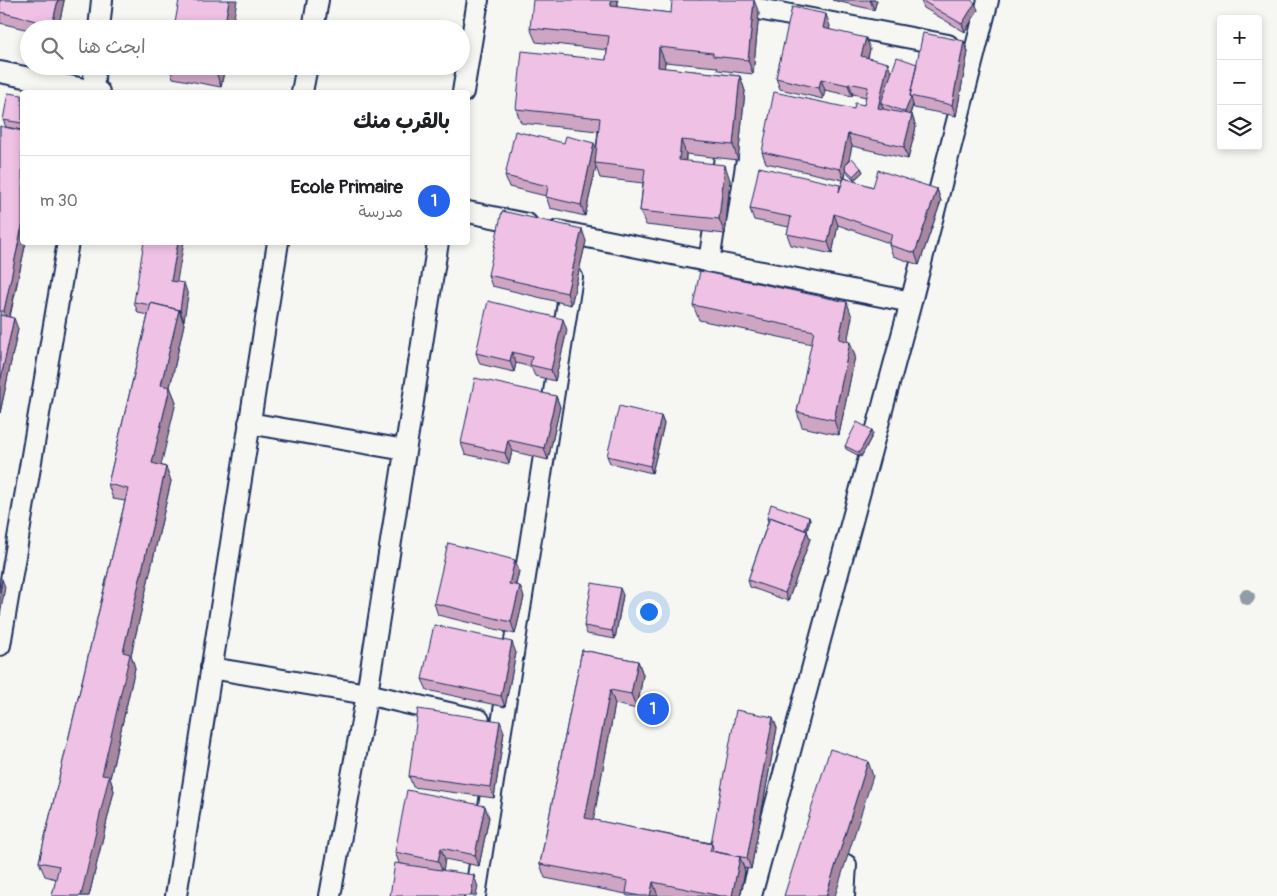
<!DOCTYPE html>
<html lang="ar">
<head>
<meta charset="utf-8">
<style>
  body { margin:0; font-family:Pangolin,"Playpen Sans Arabic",sans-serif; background:#f2f2f2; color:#202124; direction:rtl }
  .controls { position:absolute; right:15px; top:15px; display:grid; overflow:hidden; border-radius:5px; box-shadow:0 2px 8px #0003 }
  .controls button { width:45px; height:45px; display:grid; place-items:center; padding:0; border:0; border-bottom:1px solid #e0e0e0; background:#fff; color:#202124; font:25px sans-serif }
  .you { position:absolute; left:648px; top:611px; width:18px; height:18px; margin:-12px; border:4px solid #fff; border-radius:50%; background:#1a73e8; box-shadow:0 0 0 8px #1a73e833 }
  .badge { display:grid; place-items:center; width:32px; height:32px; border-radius:50%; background:#2563eb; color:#fff; font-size:16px; font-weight:700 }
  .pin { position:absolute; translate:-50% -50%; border:2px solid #fff; box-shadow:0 1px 5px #0006 }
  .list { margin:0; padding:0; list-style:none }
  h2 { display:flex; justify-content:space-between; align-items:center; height:65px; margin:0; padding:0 20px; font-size:21px }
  h2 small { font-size:16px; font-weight:400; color:#757577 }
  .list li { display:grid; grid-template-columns:32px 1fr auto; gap:15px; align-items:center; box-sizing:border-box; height:90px; padding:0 20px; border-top:1px solid #e0e0e0 }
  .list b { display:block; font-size:19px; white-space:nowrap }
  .list p { margin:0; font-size:16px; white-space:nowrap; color:#757577 }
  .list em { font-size:16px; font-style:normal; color:#757577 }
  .icon { flex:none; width:28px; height:28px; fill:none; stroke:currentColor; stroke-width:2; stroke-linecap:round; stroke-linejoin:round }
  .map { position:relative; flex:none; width:1277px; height:896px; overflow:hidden; direction:ltr }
  .search { position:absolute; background:#fff; box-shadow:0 2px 8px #0003; left:20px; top:20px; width:450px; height:55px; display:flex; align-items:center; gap:12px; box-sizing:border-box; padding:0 18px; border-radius:28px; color:#757577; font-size:19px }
  .panel { position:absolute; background:#fff; box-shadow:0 2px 8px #0003; left:20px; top:90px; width:450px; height:155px; border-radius:5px; direction:rtl }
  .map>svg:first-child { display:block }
</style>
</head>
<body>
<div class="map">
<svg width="1277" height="896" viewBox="0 0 1277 896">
  <rect width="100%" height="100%" fill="#f6f6f2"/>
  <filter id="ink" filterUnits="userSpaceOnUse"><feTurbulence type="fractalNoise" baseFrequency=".02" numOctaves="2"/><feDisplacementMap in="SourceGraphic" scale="10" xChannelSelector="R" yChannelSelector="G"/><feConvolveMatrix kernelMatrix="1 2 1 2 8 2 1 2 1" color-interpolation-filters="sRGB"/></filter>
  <g filter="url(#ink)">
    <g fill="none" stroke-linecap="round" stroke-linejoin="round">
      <g stroke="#1b2f5e" stroke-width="24">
        <path id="street" d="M711 0 948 45
          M99 29 102 0
          M313 29 318 0
          M0 72 99 92
          M93 92 95 66
          M302 92 307 66
          M463 92 478 0
          M468 212 527 224
          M558 231 911 302
          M709 262 729 131
          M249 423 405 450
          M0 645 68 242
          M211 668 367 694 479 720
          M176 896 278 242
          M330 896 367 694 438 242
          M475 896 572 277
          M751 896 911 302 988 0
          M844 896 846 865"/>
      </g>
      <use href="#street" stroke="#f6f6f2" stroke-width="20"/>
    </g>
    <circle fill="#929ca7" cx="1247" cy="597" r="8"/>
    <path fill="#cea6c4" stroke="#1b2f5e" d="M0 0H64V1L58 29H29V30L0 23Z
      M832 0H877L874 10Z
      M618 1V7L671 13H759L753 74 718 70 717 67 665 62 664 68 740 76 745 91 738 160 686 154V161L730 180 725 234 646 225 640 211 643 183 600 178 596 167 585 216 550 208 546 196 509 187 505 176 564 143 596 148 598 131 521 123 516 109 606 60 607 50 536 42 530 28Z
      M921 1 978 10 965 32 924 8Z
      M830 26 829 29 870 49 868 58 892 72 917 64 964 41 968 52 956 116 914 108 913 105 910 115H912L916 127 908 159 852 146 848 162 861 168 863 172 854 180 846 171 845 178 873 187 937 189 941 201 919 265 893 256 889 245V243L838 225 832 254 791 245 787 234 789 227 754 220 750 209 840 185 841 187 843 180 766 163 762 152 864 105 866 97 853 94 852 96 825 90 823 99 780 89 776 78Z
      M169 66H225L221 87 173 78Z
      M22 95V130L6 127 3 120Z
      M0 126 22 242H26L10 317 18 329 0 413Z
      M586 241 571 305 492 286 488 275Z
      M177 282 188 295 183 321 184 324 170 387 176 402 160 465 166 467 171 481 131 655 135 668 110 778 114 791 89 896H52L56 879 45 876 39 862 125 501 113 499 108 484 148 315 138 313 134 302Z
      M693 305 852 317 847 341 855 356 839 435 802 427 797 412 812 344 699 320Z
      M567 330 555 381 535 376 531 367 516 363 514 372 480 364 476 353Z
      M556 396 560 407 548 460 512 451 509 464 465 454 461 443Z
      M661 416 664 424 652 473 610 463 607 456Z
      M872 430 873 434 861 457 846 449 845 446Z
      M809 517 810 520 807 531 810 539 788 601 750 587 748 580 768 522 767 518Z
      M515 560 519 571 516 585 524 597 515 634 438 615 434 603Z
      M623 595 615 639 587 634 584 626Z
      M582 650 638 661 643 675 637 709 615 704 593 820 711 843 777 728 751 869 744 868 745 871 740 896H627L626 894 545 878 540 864Z
      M516 653 505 707 427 690 422 679Z
      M504 732 494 798 413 787 409 776Z
      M489 817 479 866 445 859 443 870 478 887 399 863 395 852Z"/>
    <path fill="#a787a0" stroke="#1b2f5e" d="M58 0H64V1L58 29H53L52 25Z
      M229 0H237L232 29H224Z
      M611 0H618V1L616 21 611 6Z
      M754 0 759 13 753 74 748 60Z
      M870 0H877L874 10Z
      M975 3 978 10 965 32 962 24Z
      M826 14 830 26 827 39 823 28Z
      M866 38 870 49 865 68 861 56Z
      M964 41 968 52 956 116 952 105Z
      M659 47 665 62 663 82 658 67Z
      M888 63 892 74 881 103 884 110 878 108Z
      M217 66H225L221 87 216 72Z
      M740 76 745 91 738 160 733 145Z
      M821 79 825 90 823 99 819 88Z
      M849 83 853 94 852 96 848 85Z
      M911 97 913 105 908 119 905 112Z
      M912 115 916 127 908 159 904 147Z
      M848 134 852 146 847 169 845 168 846 171 844 180 840 169Z
      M681 140 686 154 684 175 679 160Z
      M594 143 599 154 595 163 596 167 585 216 581 205Z
      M725 165 730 180 725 234 719 219Z
      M861 168 863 172 854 180 853 176Z
      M937 189 941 201 919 265 915 253Z
      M834 214 838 225 832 254 828 242Z
      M22 226V242H26L8 323 4 311Z
      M582 229 586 241 571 305 567 293Z
      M178 242H184L175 292 171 281Z
      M184 283 188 295 184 321 180 310Z
      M847 302 852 317 845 353 839 339Z
      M179 310 184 324 167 400 161 385Z
      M14 318 18 329 0 413V382Z
      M563 319 567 330 555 381 551 370Z
      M850 342 855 356 839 435 834 420Z
      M512 352 516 363 514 372 510 361Z
      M170 387 176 402 158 478 152 463Z
      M556 396 560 407 548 460 544 448Z
      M661 416 664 424 652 473 650 466Z
      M872 430 873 434 861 457 859 453Z
      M508 440 512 451 509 464 505 453Z
      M166 467 171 481 131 655 135 668 110 778 114 791 89 896H81L123 652Z
      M809 517 810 520 806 534 805 530Z
      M807 531 810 539 788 601 785 593Z
      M515 560 519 571 513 595 509 584Z
      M2 579 5 587 0 616V592Z
      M520 586 524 597 515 634 511 622Z
      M620 588 623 595 615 639 612 631Z
      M512 642 516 653 505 707 501 696Z
      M638 661 643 675 637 709 631 694Z
      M610 690 615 704 591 833 585 818Z
      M773 717 777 728 751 869 747 858Z
      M500 721 504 732 494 798 490 787Z
      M868 761 873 776 835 896H826Z
      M485 806 489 817 479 866 475 855Z
      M441 848 445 859 443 872 438 861Z
      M740 857 745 871 740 896H732Z
      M474 875 478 887 476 896H471Z
      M653 882 658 896H650Z"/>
    <path fill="#efc1e4" stroke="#1b2f5e" d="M0 0H58L52 25 0 12Z
      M179 0H229L224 29H174Z
      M533 0H611V6L671 13 672 0H754L748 60 713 56V53L659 47 658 67 740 76 733 145 681 140 679 160 725 165 719 219 640 211 645 169 595 163 600 118 516 109 522 51 606 60 609 36 530 28Z
      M921 0H971L975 3 962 24Z
      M792 7 826 14 823 28 866 38 861 56 888 63 878 108 912 115 904 147 848 134 840 169 762 152 774 92 854 109 855 103 864 105 868 87 849 83 848 85 821 79 819 88 776 78Z
      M923 33 964 41 952 105 910 96Z
      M897 57 917 64 910 96 911 97 905 112 881 103Z
      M185 66H217L216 72Z
      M8 93 22 95V123L3 120Z
      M0 126 22 131V226L4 311H0Z
      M515 131 564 143 566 136 594 143 581 205 546 197 548 186 505 176Z
      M852 158 861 168 853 176 845 168 846 164Z
      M759 167 840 185 839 192 844 178 873 187 878 170 937 189 915 253 889 245 892 234 834 214 828 242 787 234 791 217 750 209Z
      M502 211 582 229 567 293 488 275Z
      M144 242H178L171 281 184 283 180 310 151 303V305L134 302Z
      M700 271 847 302 839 339 850 342 834 420 797 412 814 331 693 305Z
      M488 301 563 319 551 370 530 365 532 357 512 352 510 361 476 353Z
      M151 303 179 310 161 385 170 387 152 463 166 467 123 652 130 654 102 775 109 776 81 896H52L59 866 39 862 128 489 108 484Z
      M0 315 14 318 0 382Z
      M475 378 556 396 544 448 508 440 505 453 461 443Z
      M619 406 661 416 650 466 607 456Z
      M857 422 872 430 859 453 845 446Z
      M771 504 809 517 805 530 770 517V519L767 518Z
      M770 517 807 531 785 593 748 580Z
      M448 543 515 560 509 584 520 586 511 622 434 603Z
      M0 578 2 579 0 592Z
      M592 583 620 588 612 631 584 626Z
      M434 625 512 642 501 696 422 679Z
      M582 650 638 661 631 694 610 690 585 818 712 844 710 851 740 857 732 896H721L653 882 650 896H640L626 893 628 881 540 864Z
      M418 709 500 721 490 787 409 776Z
      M736 710 773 717 747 858 712 851 713 847 711 843Z
      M830 749 868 761 826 896H784Z
      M407 790 485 806 475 855 441 848 438 861 395 852Z
      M395 863 474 875 471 896H390Z"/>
  </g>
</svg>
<div class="controls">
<button>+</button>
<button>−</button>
<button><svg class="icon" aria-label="layers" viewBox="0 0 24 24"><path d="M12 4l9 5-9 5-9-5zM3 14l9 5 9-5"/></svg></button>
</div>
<div class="you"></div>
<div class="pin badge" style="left:653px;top:709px">1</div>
<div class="search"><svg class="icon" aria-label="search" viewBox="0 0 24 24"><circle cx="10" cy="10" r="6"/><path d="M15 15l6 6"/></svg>ابحث هنا</div>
<section class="panel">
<h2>بالقرب منك<small></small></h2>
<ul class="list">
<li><span class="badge">1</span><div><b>Ecole Primaire</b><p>مدرسة</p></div><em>30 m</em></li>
</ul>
</section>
</div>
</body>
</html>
